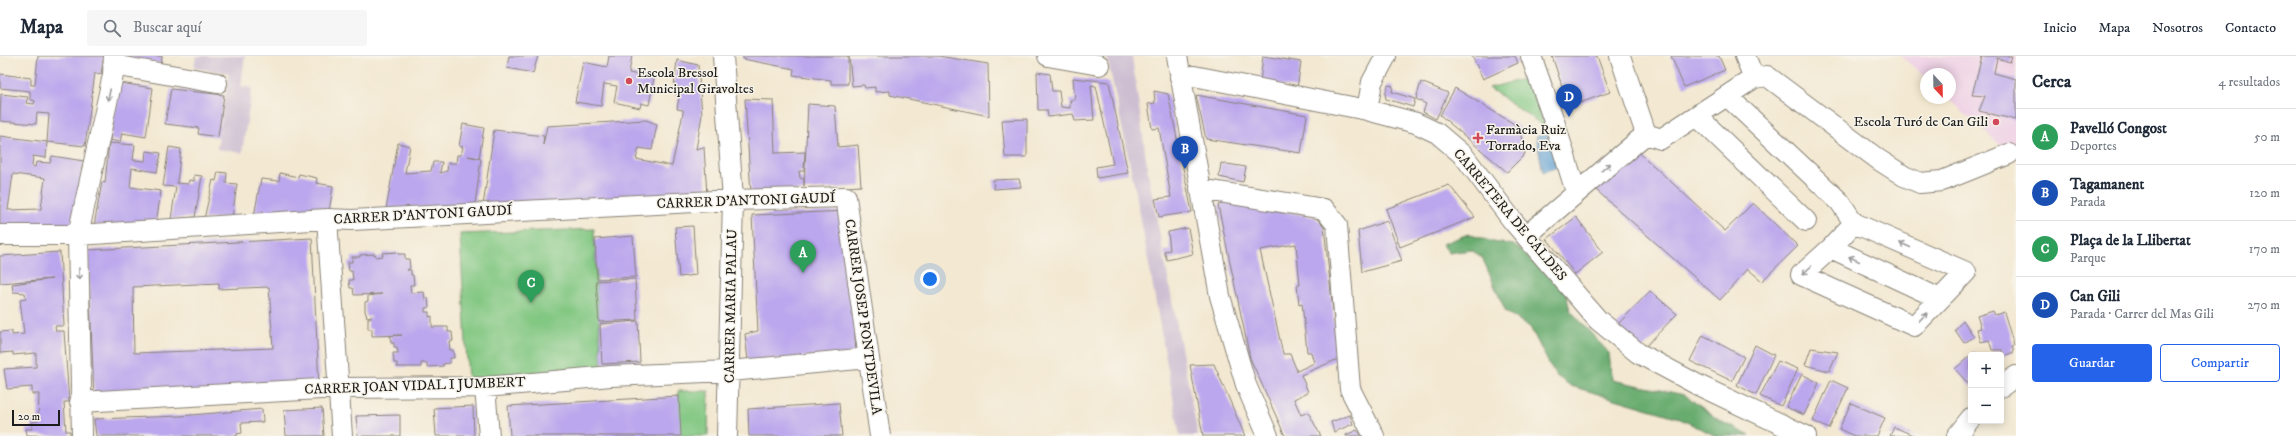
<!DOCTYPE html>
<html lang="es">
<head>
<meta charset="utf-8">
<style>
  body { margin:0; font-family:"IM FELL DW Pica",serif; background:#f6f6f7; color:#1f2937 }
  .controls { position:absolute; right:12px; bottom:12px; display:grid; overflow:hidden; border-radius:4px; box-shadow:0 2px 10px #0003 }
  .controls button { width:36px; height:36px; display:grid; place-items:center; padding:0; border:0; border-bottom:1px solid #e0e1e3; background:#fff; color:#1f2937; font:20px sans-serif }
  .compass { position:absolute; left:1920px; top:12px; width:36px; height:36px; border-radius:50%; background:#fff; box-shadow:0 2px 10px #0003; rotate:158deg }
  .scale { position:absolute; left:12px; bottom:10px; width:48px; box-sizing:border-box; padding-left:4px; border:2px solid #1c1c1c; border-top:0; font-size:11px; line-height:14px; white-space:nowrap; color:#1c1c1c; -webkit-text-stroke:3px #f7f3e8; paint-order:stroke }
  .you { position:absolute; left:930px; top:223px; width:14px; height:14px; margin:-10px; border:3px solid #fff; border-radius:50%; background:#1a73e8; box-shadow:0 0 0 6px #1a73e833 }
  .badge { display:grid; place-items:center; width:26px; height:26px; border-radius:50%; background:#2563eb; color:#fff; font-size:13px; font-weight:700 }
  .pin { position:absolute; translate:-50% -33px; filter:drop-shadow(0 1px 2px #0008) }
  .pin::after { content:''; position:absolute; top:21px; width:14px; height:12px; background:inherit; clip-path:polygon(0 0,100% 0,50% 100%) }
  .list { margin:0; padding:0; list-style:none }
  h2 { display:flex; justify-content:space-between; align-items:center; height:52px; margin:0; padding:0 16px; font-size:17px }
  h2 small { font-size:13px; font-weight:400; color:#747a83 }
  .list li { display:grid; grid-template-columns:26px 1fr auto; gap:12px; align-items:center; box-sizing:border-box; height:56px; padding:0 16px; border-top:1px solid #e0e1e3 }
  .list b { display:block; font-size:15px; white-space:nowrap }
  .list p { margin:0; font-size:13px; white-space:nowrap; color:#747a83 }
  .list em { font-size:13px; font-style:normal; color:#747a83 }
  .actions { display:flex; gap:8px; padding:12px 16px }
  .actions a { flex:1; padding:9px 0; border:1px solid #2563eb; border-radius:4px; text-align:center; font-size:14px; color:#2563eb }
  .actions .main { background:#2563eb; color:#fff }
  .icon { flex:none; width:22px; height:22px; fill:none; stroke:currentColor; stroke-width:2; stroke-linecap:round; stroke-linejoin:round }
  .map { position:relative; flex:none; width:2016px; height:380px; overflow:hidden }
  header { display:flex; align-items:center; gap:24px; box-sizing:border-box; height:56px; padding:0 20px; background:#fff; border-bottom:1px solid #e0e1e3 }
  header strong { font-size:19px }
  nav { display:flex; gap:22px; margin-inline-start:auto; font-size:14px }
  .search { width:280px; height:36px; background:#f6f6f7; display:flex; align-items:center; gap:10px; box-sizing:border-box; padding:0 14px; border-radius:4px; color:#747a83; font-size:15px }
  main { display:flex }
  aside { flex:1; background:#fff }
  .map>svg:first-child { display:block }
</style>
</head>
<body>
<header>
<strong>Mapa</strong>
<div class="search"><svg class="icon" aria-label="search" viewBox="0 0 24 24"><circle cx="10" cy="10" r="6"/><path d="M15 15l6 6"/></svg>Buscar aquí</div>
<nav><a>Inicio</a><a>Mapa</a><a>Nosotros</a><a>Contacto</a></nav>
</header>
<main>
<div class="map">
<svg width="2016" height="380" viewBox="0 0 2016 380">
  <rect width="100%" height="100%" fill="#f7f3e8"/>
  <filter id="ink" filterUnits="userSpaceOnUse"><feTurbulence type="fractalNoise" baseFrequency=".025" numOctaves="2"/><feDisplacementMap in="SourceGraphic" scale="8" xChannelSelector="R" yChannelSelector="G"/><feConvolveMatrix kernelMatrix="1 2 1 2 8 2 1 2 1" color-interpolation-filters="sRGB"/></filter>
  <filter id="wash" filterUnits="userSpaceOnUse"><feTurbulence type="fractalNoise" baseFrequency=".012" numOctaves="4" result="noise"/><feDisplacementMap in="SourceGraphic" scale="16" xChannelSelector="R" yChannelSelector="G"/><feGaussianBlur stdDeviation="0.9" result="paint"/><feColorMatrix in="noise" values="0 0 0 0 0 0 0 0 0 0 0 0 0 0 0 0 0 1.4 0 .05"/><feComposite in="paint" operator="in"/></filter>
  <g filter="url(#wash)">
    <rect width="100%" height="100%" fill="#f3e8d1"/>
    <path fill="#efd0e6" d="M1901 0H2016V103L1948 42H1950V18H1926V22Z"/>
    <path fill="#cdbed2" d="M196 0H245L241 30 252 32 242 97 217 93 229 17 194 12Z
      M1107 0H1132L1148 117 1198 380H1180L1136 137Z"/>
    <path fill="#82c782" stroke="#4f724f" d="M1527 22 1545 71 1489 32Z
      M594 173 602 316 468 326 460 178Z
      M678 335H709L708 380H679Z"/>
    <path fill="#69ac70" stroke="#426446" d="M1468 178 1493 186 1514 189 1565 234 1570 254 1609 297 1612 324 1685 339 1720 365 1750 380H1716L1676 361 1571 330 1555 319 1530 271 1506 256 1482 201 1471 194 1449 197 1442 188Z"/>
    <path fill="#62a1d4" stroke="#3f5e78" d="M1547 77 1558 111 1543 116 1536 80Z"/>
    <g id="blocks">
      <path fill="#bba7ed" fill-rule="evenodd" d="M38 0H104L101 18 95 17 85 90 47 86 49 58 37 57 36 68 0 65 1 38 28 41 26 47 34 48 35 45 30 43V35L0 32V18L31 22V29H35Z
        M125 0H162L161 8 125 2Z
        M509 0H538L533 17 507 12Z
        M609 0H632L629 17 654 22 649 49 641 47 640 52 614 46 617 30 604 28 601 50 575 46 583 6 607 11Z
        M743 0H848V28H831V24L793 19 794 13 743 3Z
        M849 0H938L988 8 989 60 890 39V35L875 36V31L865 32 864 29 852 30Z
        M1263 0 1301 6 1297 32 1260 26Z
        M1472 0H1515L1518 7 1483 23Z
        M1552 0H1597L1610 36 1569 51Z
        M1671 0H1719L1725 14 1684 31Z
        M1982 0H2012L2010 6 1997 2 1994 17 2016 23V64L1979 55 1985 40 1972 39Z
        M677 4 698 9 702 59 696 93 704 91 707 140 483 150 494 74 544 80 543 89 547 70 646 64 657 68 652 94 639 92 636 103 672 110 683 57V54L677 53 679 41 676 40 678 31 674 30Z
        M1037 16 1050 18 1052 35H1059L1061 51 1070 52V44H1075L1073 22 1109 26 1128 117 1097 122 1096 111 1113 108 1096 30 1091 29 1094 64 1075 65 1073 58 1048 61 1047 54H1038Z
        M1421 26 1448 37 1436 63 1423 56 1426 48 1416 43Z
        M120 27 153 32 146 81 122 77 120 86 110 84Z
        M1388 29 1393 30 1392 36 1415 43 1413 51 1386 43 1385 38Z
        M1455 32 1519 71 1525 98 1507 116 1440 59Z
        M171 33 224 39 218 81 198 78 199 72 165 68Z
        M1154 35 1168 38 1192 156 1159 161 1155 143 1171 141 1159 72 1152 73 1148 48 1155 47Z
        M1196 39 1307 59 1301 97 1206 83Z
        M745 43 773 44 775 97 805 96 804 115H799L800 122 804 123V130L808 48 835 50 838 91 858 89 861 130 751 138Z
        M1027 63V101H1005L1002 64Z
        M463 68 484 72 479 102 468 100 481 103 475 149 386 153 398 87 410 90 405 117 431 115 433 106H442L440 117 447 115 448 107H456L457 99H461L463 91 459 90Z
        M0 80 47 86 46 102 33 100 32 110 35 111 36 106 50 107 52 100 84 105 78 142 75 145 77 146 70 173 0 177ZM13 118 45 122 41 153 8 154Z
        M109 87 135 89 133 104 145 105 146 95 161 97 157 116 132 112 130 131 161 135 156 167 94 170 102 126 105 127Z
        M169 91 181 93 177 127 188 128 189 124 194 125V119L202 120 195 161 171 163 176 131 163 130Z
        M1634 92 1725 175 1753 147 1798 190 1762 225 1748 213 1720 244 1595 133Z
        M1221 107 1246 111 1243 126 1219 121Z
        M218 116 227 117 226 127 237 128 232 162 204 163 213 124 216 125Z
        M280 117 298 121 299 118 317 122 316 127 333 130 329 156 254 160 261 123 279 125Z
        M1019 123 1021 131 994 133 993 124Z
        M1449 129 1475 161 1400 191 1386 153Z
        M1222 144 1315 161 1324 170 1338 303 1301 319 1308 336 1294 343 1301 359 1308 356 1321 380H1285L1250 302 1218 149 1222 148ZM1296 188 1300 229H1297L1299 248 1302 247 1307 296H1311L1314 307 1297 315 1290 298H1283L1260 194Z
        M848 155 856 298 748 305 745 278 758 275 752 159Z
        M1576 161 1603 196 1575 218 1547 183Z
        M1387 165 1402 205 1362 216 1358 175Z
        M693 170 696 219 679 221 675 171Z
        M1188 172 1193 198 1167 204 1164 195 1170 194 1168 176Z
        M633 180 636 221 597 223 595 183Z
        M312 182 319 330 94 341 88 194ZM219 227V233L269 231 273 292 134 297 133 231Z
        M60 196 64 270H55L56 275H64L69 346H64L66 375H70V380L27 379 26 373H32V366L38 365 39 338H32V331L7 333 4 313 36 311V297L13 299V296L0 297V276L12 275V279L24 278 20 244 26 243 25 237 13 236 12 228 52 223 0 227V200Z
        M397 196 398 198H405V203H409L410 212 407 214H411V219H413L414 229H410L411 237 424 236 425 243 428 242 429 252H425V256H429V261L432 260V271H448V276H452L453 285H449L450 294H453L454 302H450V307L443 308V310L427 311V307H421V311H397V307H394L393 297H398L397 291H394V287H391L390 280 402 279 372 280V273H368V262H371V260L367 261 365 255V246L368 245V240L382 238 354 239 353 232H350L349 224H353L352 215H349L348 206H352V201H360V199L375 198 376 201 383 200 382 197Z
        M635 223 637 264 599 266 596 225Z
        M1650 235 1677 258 1642 294 1616 270Z
        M1993 255 1995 259 2004 256 2014 290 2012 291 2014 296 2004 300 2002 294H1992L1989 284 1981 286 1977 273 1981 272 1977 260Z
        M1963 264 1974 281 1964 287 1955 274Z
        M638 265 640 306 602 308 600 268Z
        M1703 279 1744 301 1732 325 1690 305Z
        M1755 289 1774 299 1756 339 1737 329Z
        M1811 292 1838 296 1829 315 1805 309Z
        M1974 296 1977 299H1971V331L1955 313Z
        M1778 305 1798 313 1781 350 1760 340Z
        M1214 308 1245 380H1203L1190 309Z
        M1802 318 1819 327 1804 359 1786 351Z
        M1831 324 1848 332 1829 373 1813 365Z
        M679 340 681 380H510L508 350Z
        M839 347 842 380H749L748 353Z
        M1851 347 1885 362 1877 380H1854L1839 373Z
        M473 350 474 380H436L434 352Z
        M322 352 324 380H286L284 354Z
        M262 353 263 366 241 367 242 377 237 378V380H96L94 363 180 360Z
        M400 359V380H358L356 360Z
        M1350 359 1353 368 1334 376 1331 366Z
        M1894 371 1915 380H1890Z
        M1357 374 1362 380H1346V379Z"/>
    </g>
  </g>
  <g filter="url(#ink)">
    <use href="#blocks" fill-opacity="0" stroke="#888276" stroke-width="1"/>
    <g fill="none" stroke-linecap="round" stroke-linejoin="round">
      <g stroke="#888276" stroke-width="22">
        <path id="minor" d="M723 0 733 144 727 380
          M1048 0 1099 9
          M1177 0 1220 240 1246 329 1268 380
          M1531 0 1554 65 1576 136
          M1620 0 1646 78
          M1745 0 1754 22
          M113 9 217 27
          M1180 21 1194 20 1367 54 1416 67 1437 77 1464 100 1512 164 1598 264 1638 297 1698 329 1806 380
          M1727 40 1840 146 1854 167 1966 216 1914 270 1801 219 1831 192 1854 167
          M1367 54 1372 26 1386 0
          M1697 60 1806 165
          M1200 133 1324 153 1337 169 1350 333 1374 380
          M327 163 342 380
          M0 179H78L327 163 352 164 733 144 846 141 880 380
          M1526 180 1646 78 1661 83 1754 22 1767 20 1879 104 1904 120 1920 127 1942 125 2009 98
          M1831 192 1940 243
          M485 331 489 380
          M2001 331 2016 320
          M80 346 339 332 485 331 611 320 730 315 869 302
          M82 380 78 179 113 19 114 0
          M1957 380 1971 362"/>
      </g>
      <use href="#minor" stroke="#fff" stroke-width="20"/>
    </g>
    <defs><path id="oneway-shaft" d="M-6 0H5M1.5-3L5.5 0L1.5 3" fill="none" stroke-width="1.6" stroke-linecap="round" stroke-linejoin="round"/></defs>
    <g stroke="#999">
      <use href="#oneway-shaft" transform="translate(109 39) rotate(102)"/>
      <use href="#oneway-shaft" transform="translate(1606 111) rotate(-40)"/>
      <use href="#oneway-shaft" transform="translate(1905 189) rotate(-156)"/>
      <use href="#oneway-shaft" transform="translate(1854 203) rotate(-155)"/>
      <use href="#oneway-shaft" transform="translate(1807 214) rotate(138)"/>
      <use href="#oneway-shaft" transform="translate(79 218) rotate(89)"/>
      <use href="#oneway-shaft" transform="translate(1923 261) rotate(-46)"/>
    </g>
  </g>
  <g fill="#d1495b" stroke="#f7f3e8" stroke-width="1.5">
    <circle cx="629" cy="25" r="4"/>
    <circle cx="1996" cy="66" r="4"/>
    <path d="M1476 76h4v4h4v4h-4v4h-4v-4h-4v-4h4z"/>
  </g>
  <g text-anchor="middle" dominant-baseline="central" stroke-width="3" stroke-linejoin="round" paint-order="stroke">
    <g font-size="14" fill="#1c1c1c" stroke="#f7f3e8" text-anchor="start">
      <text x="637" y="17">Escola Bressol<tspan x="637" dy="16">Municipal Giravoltes</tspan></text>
      <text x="1988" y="66" text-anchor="end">Escola Turó de Can Gili</text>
      <text x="1486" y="74">Farmàcia Ruiz<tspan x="1486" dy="16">Torrado, Eva</tspan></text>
    </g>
    <g font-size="14" fill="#1c1c1c" stroke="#f7f3e8">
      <text transform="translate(746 145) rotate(-2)">CARRER D'ANTONI GAUDÍ</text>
      <text transform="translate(423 159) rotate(-3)">CARRER D'ANTONI GAUDÍ</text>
      <text transform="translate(1510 159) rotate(50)">CARRETERA DE CALDES</text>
      <text transform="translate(731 250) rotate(-89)">CARRER MARIA PALAU</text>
      <text transform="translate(863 261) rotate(82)">CARRER JOSEP FONTDEVILA</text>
      <text transform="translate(415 330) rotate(-2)">CARRER JOAN VIDAL I JUMBERT</text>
    </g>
  </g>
</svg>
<div class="controls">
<button>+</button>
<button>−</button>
</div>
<svg class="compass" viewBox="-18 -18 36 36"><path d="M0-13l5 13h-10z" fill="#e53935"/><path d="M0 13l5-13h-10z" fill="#747a83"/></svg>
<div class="scale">20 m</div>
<div class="you"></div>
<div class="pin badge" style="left:803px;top:217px;background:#2e9e5b">A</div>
<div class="pin badge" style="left:1185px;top:113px;background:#1a4fb4">B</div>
<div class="pin badge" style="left:531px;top:247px;background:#2e9e5b">C</div>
<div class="pin badge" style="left:1569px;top:61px;background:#1a4fb4">D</div>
</div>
<aside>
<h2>Cerca<small>4 resultados</small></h2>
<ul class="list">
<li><span class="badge" style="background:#2e9e5b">A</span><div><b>Pavelló Congost</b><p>Deportes</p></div><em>50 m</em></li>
<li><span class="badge" style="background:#1a4fb4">B</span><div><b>Tagamanent</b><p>Parada</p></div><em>120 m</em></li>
<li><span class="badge" style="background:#2e9e5b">C</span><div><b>Plaça de la Llibertat</b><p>Parque</p></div><em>170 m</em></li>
<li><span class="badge" style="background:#1a4fb4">D</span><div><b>Can Gili</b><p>Parada · Carrer del Mas Gili</p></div><em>270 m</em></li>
</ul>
<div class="actions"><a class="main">Guardar</a><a>Compartir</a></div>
</aside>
</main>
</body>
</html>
